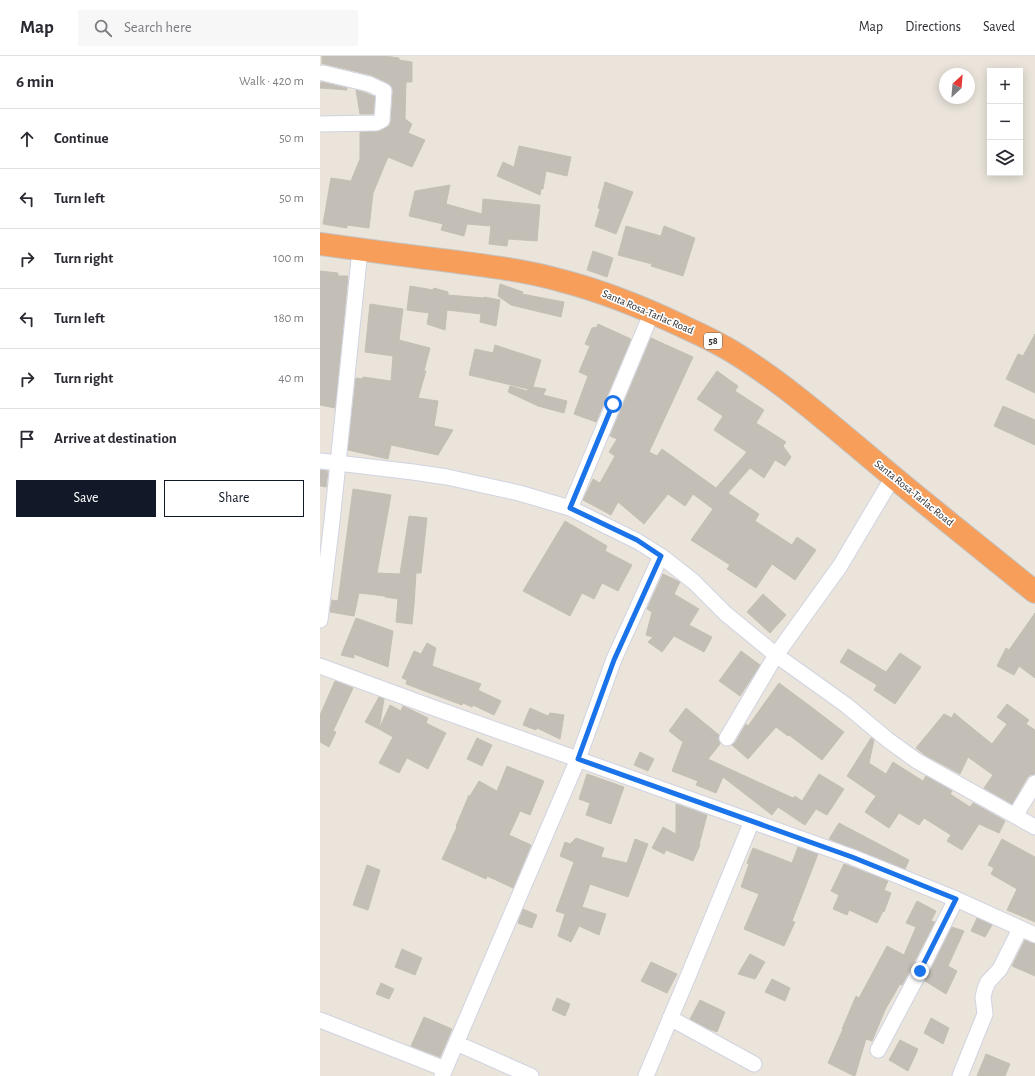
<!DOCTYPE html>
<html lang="en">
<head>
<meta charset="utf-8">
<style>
  body { margin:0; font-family:"Alegreya Sans",sans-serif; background:#f7f7f7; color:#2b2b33 }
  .controls { position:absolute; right:12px; top:12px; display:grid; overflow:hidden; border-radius:0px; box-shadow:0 2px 10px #0003 }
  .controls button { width:36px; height:36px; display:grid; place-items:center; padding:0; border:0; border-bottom:1px solid #e1e1e2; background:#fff; color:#2b2b33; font:20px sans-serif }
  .compass { position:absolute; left:619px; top:12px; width:36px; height:36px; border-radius:50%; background:#fff; box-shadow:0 2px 10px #0003; rotate:26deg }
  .stop { position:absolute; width:12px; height:12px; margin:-9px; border:3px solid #1a73e8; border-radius:50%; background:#fff }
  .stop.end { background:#1a73e8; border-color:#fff; box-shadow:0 1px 4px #0008 }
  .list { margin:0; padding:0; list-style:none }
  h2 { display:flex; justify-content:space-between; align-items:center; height:52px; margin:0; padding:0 16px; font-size:17px }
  h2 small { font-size:13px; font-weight:400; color:#7c7c81 }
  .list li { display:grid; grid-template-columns:26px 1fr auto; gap:12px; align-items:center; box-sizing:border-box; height:60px; padding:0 16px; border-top:1px solid #e1e1e2 }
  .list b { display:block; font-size:15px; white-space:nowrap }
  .list em { font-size:13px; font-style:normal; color:#7c7c81 }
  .actions { display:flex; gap:8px; padding:12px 16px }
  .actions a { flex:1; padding:9px 0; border:1px solid #111827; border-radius:0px; text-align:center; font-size:14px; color:#111827 }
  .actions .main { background:#111827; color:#fff }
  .icon { flex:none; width:22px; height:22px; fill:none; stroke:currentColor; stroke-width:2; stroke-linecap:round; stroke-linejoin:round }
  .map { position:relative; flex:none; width:715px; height:1020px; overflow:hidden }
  header { display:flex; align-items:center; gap:24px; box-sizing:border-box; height:56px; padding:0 20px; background:#fff; border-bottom:1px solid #e1e1e2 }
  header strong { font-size:19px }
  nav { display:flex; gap:22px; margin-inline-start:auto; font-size:14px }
  .search { width:280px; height:36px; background:#f7f7f7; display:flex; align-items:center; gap:10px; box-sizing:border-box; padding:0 14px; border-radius:0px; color:#7c7c81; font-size:15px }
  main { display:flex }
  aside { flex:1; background:#fff }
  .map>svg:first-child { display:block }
</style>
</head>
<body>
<header>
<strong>Map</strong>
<div class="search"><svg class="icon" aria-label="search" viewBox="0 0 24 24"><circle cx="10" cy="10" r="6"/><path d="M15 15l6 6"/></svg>Search here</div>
<nav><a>Map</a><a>Directions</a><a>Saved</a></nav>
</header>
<main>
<aside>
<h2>6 min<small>Walk · 420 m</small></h2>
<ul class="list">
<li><svg class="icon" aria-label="ahead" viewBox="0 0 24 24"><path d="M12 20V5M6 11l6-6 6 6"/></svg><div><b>Continue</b></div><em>50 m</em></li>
<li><svg class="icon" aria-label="left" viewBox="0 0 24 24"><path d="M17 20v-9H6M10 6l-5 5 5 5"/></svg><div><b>Turn left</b></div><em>50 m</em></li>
<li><svg class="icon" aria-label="right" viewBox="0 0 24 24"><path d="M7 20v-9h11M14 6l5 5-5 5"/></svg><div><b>Turn right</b></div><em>100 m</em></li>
<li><svg class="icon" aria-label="left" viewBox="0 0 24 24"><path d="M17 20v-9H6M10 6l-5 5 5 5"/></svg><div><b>Turn left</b></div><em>180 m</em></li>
<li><svg class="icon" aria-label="right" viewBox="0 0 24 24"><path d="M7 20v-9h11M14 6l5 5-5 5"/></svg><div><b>Turn right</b></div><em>40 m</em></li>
<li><svg class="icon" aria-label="arrive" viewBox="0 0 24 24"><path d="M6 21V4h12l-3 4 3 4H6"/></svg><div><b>Arrive at destination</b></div></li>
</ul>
<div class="actions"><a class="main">Save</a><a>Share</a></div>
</aside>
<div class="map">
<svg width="715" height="1020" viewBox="0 0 715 1020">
  <rect width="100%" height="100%" fill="#eae4db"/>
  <path fill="#c3beb6" stroke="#c5c0b5" d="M2 0H65L79 2V4L92 6V26H86L85 63 92 68 88 77 105 84 92 111 68 101 53 137 49 172 27 169V172L3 168 11 122 31 125 40 103V76L60 75 66 72 70 69 71 65 73 36 72 31 68 27 51 19 5 8H2Z
    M1 26 27 32V34L0 32Z
    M36 34 46 37 55 41 53 58H40Z
    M199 90 251 101 247 120 226 115 223 133H221L220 139 177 120 183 106 194 111Z
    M285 126 313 136 296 178 275 170 280 153 278 152Z
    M130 129 126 148 162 158 163 143 220 149 217 185 188 183 187 190 169 188 171 170 147 168 144 180 121 174 123 168 89 160 95 135Z
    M306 170 341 180 344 170 375 182 363 220 331 210 332 208 298 199Z
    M273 195 293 202 287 221 267 214Z
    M0 215 18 217V220H28L15 352 0 349Z
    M180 228 203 236 202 238 244 246 241 261 191 249 178 240Z
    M90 230 113 234 114 232 128 236V239L164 242V241L180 244 176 270 160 266 161 258 127 254 125 274 107 268 109 257 87 254Z
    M50 248 83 253 79 284 110 292 104 315H106L98 342 118 345 114 370 133 374 118 399 71 389 68 403 28 394 36 322 42 323 43 321 71 325 73 300 45 296Z
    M278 268 311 283 276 366 254 358 268 320 259 316 270 290 265 288 272 272 277 271Z
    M715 278V337L686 323 698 298 703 300Z
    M331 282 373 301 329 396 337 400 342 393 396 432 427 396 394 374 403 360 377 343 397 315 418 330 415 335 444 354 436 367 466 386 463 390 471 401 465 410 455 404 444 422 430 412 408 437 439 458 435 465 472 489 477 481 496 494 475 524 452 508 436 532 407 513 410 509 371 484 393 453 373 438 365 450 348 438 324 468 298 446 291 459 263 444 273 423 280 427 295 400 289 396 297 383 290 380Z
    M175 289 221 304 213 331 226 333 223 339 247 345 244 357 218 350 188 336 190 330 207 335 208 333 149 319 155 293 173 297Z
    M683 350 715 364V389L674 370Z
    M0 414 8 415 6 431 0 430Z
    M33 433 71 439 57 517 80 518 89 460 107 462 101 517H96L94 549 92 568 76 566 78 543 65 541V540L39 537 34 560 10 556 12 544 18 545Z
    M245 465 287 490 285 495 312 509 298 535 282 527 274 543 262 537 250 560 203 535Z
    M343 518 360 526 354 538 379 553 369 569 392 581 384 596 354 580 342 596 328 586 333 581 326 579 332 556 327 553Z
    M443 538 466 559 450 577 427 556Z
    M715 557V622L699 610 694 619 677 610 686 592 689 594Z
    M36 562 73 575 68 611 34 598V602L21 599Z
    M107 587 116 592 112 610 161 628 158 634 181 645 174 659 153 649 152 651 143 647 142 649 86 628 87 624 82 622 94 595 101 598Z
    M528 593 566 616 580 597 601 611 575 648 554 634 557 629 520 606Z
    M421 595 440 609 420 640 399 625Z
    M15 625 33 632 13 675 16 676 9 691 0 686V659Z
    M459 627 490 650 524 676 502 704 469 679 468 680 456 671 428 703 412 689 415 687 426 668 428 670Z
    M59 641 64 643 59 673 45 666Z
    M687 648 709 664 706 668 715 674V718L710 719 707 722 692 748 664 732 673 719 648 701 640 718 605 699 596 692 624 658 632 662 634 657 672 688 687 668 677 661Z
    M70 649 81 655 83 650 108 662 106 667 126 677 108 713 87 702 79 717 59 707 73 681 59 673Z
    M210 652 228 660 230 657 244 659 240 683 217 672 216 674 203 669Z
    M366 652 399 679 398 682 400 688 388 703 473 742 475 740 482 745 499 718 524 733 507 759 496 753 485 769 458 751 452 759 403 721 396 737 376 729 378 725 352 715 363 686 349 675Z
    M157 682 172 689 162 710 147 703Z
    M551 682 554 684 549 707 566 718 573 706 603 725 606 720 632 735 630 738 650 751 653 747 655 748 685 765 679 777 659 768 642 794 627 785 631 779 604 762 599 769 579 757 569 772 545 756 556 740 527 720Z
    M320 696 334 703 328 715 314 709Z
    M187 710 224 725 210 759 200 755 189 779 211 789 193 832 167 820 166 823 122 803 137 771 136 770 149 739 150 740 159 725 177 735Z
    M267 718 304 731 291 768 266 759 270 747 259 743Z
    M356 748 387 759 379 789H380L373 805 346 794 344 798 332 792 343 771 356 778Z
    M519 767 589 804 585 813 535 793 509 783Z
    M256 782 284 792 281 801 307 807 315 783 328 788 308 841 270 828 262 851 286 858 279 879 259 870 251 886 238 880 245 858 236 855 254 806 240 800 245 786 250 788Z
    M682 783 715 801V866L687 854 697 833 671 818 674 812 668 809Z
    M478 791 498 798 472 865 475 866 464 890 424 873 439 838 421 831 429 808 427 807 433 792 472 807Z
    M524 808 568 825 564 834 571 837 564 856 563 855 557 867 529 854 527 859 513 853 519 839 511 835Z
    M47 809 60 814 48 854 33 849Z
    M597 845 616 855 611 865 615 866 582 929 580 928 565 954 552 985 546 983 535 1020H534L508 1007 523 973H522L536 940 539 942 567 890 584 899 596 871 586 867Z
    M203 853 217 859 212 872 198 867Z
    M657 862 672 869 665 881 651 875Z
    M632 871 644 875 628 910 637 915 626 938 605 925Z
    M705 884 715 888V920L692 910Z
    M82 893 102 902 95 919 75 911Z
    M430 898 445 906 435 923 418 918Z
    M331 906 357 918 347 937 325 927 321 925Z
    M452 923 470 932 465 945 445 936Z
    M61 927 74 933 69 943 56 938Z
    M237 942 250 948 245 960 232 954Z
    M380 944 405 956 397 976 389 973 370 963Z
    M104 961 132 973 120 1001 91 990Z
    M611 962 629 972 623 988 604 977Z
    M580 984 598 993 588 1015 569 1004Z
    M666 998 690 1008 685 1020H657Z"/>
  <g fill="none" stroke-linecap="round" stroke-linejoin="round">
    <g stroke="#d0d3e1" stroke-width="17">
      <path id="minor" d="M0 68 56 67 62 64 64 35 49 28 3 17
        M0 405 93 416 127 421 199 437 250 452 317 485 341 500 374 526 406 558 456 599 526 649 568 684 597 705 715 771
        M250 452 332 256
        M0 564 12 465 40 194
        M0 610 117 653 532 801 636 843 715 879
        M407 682 456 599 520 510 573 421
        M695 760 715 727
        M350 962 434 1008
        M0 964 125 1013
        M136 987 211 1020
        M558 994 600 915 636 843
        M122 1020 258 703 294 603 341 500
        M326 1020 369 918 432 765
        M640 1020 665 958 663 941 665 933 668 926 680 913 700 873"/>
    </g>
    <g stroke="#c3c3c3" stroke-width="24">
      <path id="highway" d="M0 188C43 194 87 200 130 205 167 210 204 214 239 224 282 235 322 251 362 270 379 278 397 286 413 296 470 331 520 377 572 420 619 459 667 497 715 536"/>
    </g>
    <use href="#minor" stroke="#fff" stroke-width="15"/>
    <use href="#highway" stroke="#f69e5a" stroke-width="22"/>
  </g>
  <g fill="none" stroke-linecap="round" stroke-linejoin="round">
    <path stroke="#1a73e8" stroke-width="5" d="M293 348 250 452 317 484 341 500 294 604 258 703 532 801 636 843 600 915"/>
  </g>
  <g text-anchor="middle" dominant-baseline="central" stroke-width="3.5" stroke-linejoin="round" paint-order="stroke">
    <rect fill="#fff" stroke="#696969" stroke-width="1" x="384" y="277" width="18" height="16" rx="3"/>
    <g font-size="10" font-weight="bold" fill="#292929">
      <text x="393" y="285">58</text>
    </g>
    <g font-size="11" fill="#292929" stroke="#fff">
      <text transform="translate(328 256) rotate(23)">Santa Rosa-Tarlac Road</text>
      <text transform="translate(594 437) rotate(39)">Santa Rosa-Tarlac Road</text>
    </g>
  </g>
</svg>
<div class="controls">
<button>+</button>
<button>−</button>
<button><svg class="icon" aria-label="layers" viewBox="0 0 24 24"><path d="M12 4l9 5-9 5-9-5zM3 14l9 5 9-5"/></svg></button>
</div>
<svg class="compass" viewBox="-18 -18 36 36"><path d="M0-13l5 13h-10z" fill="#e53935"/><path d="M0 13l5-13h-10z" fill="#7c7c81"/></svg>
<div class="stop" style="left:293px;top:348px"></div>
<div class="stop end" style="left:600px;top:915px"></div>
</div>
</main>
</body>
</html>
